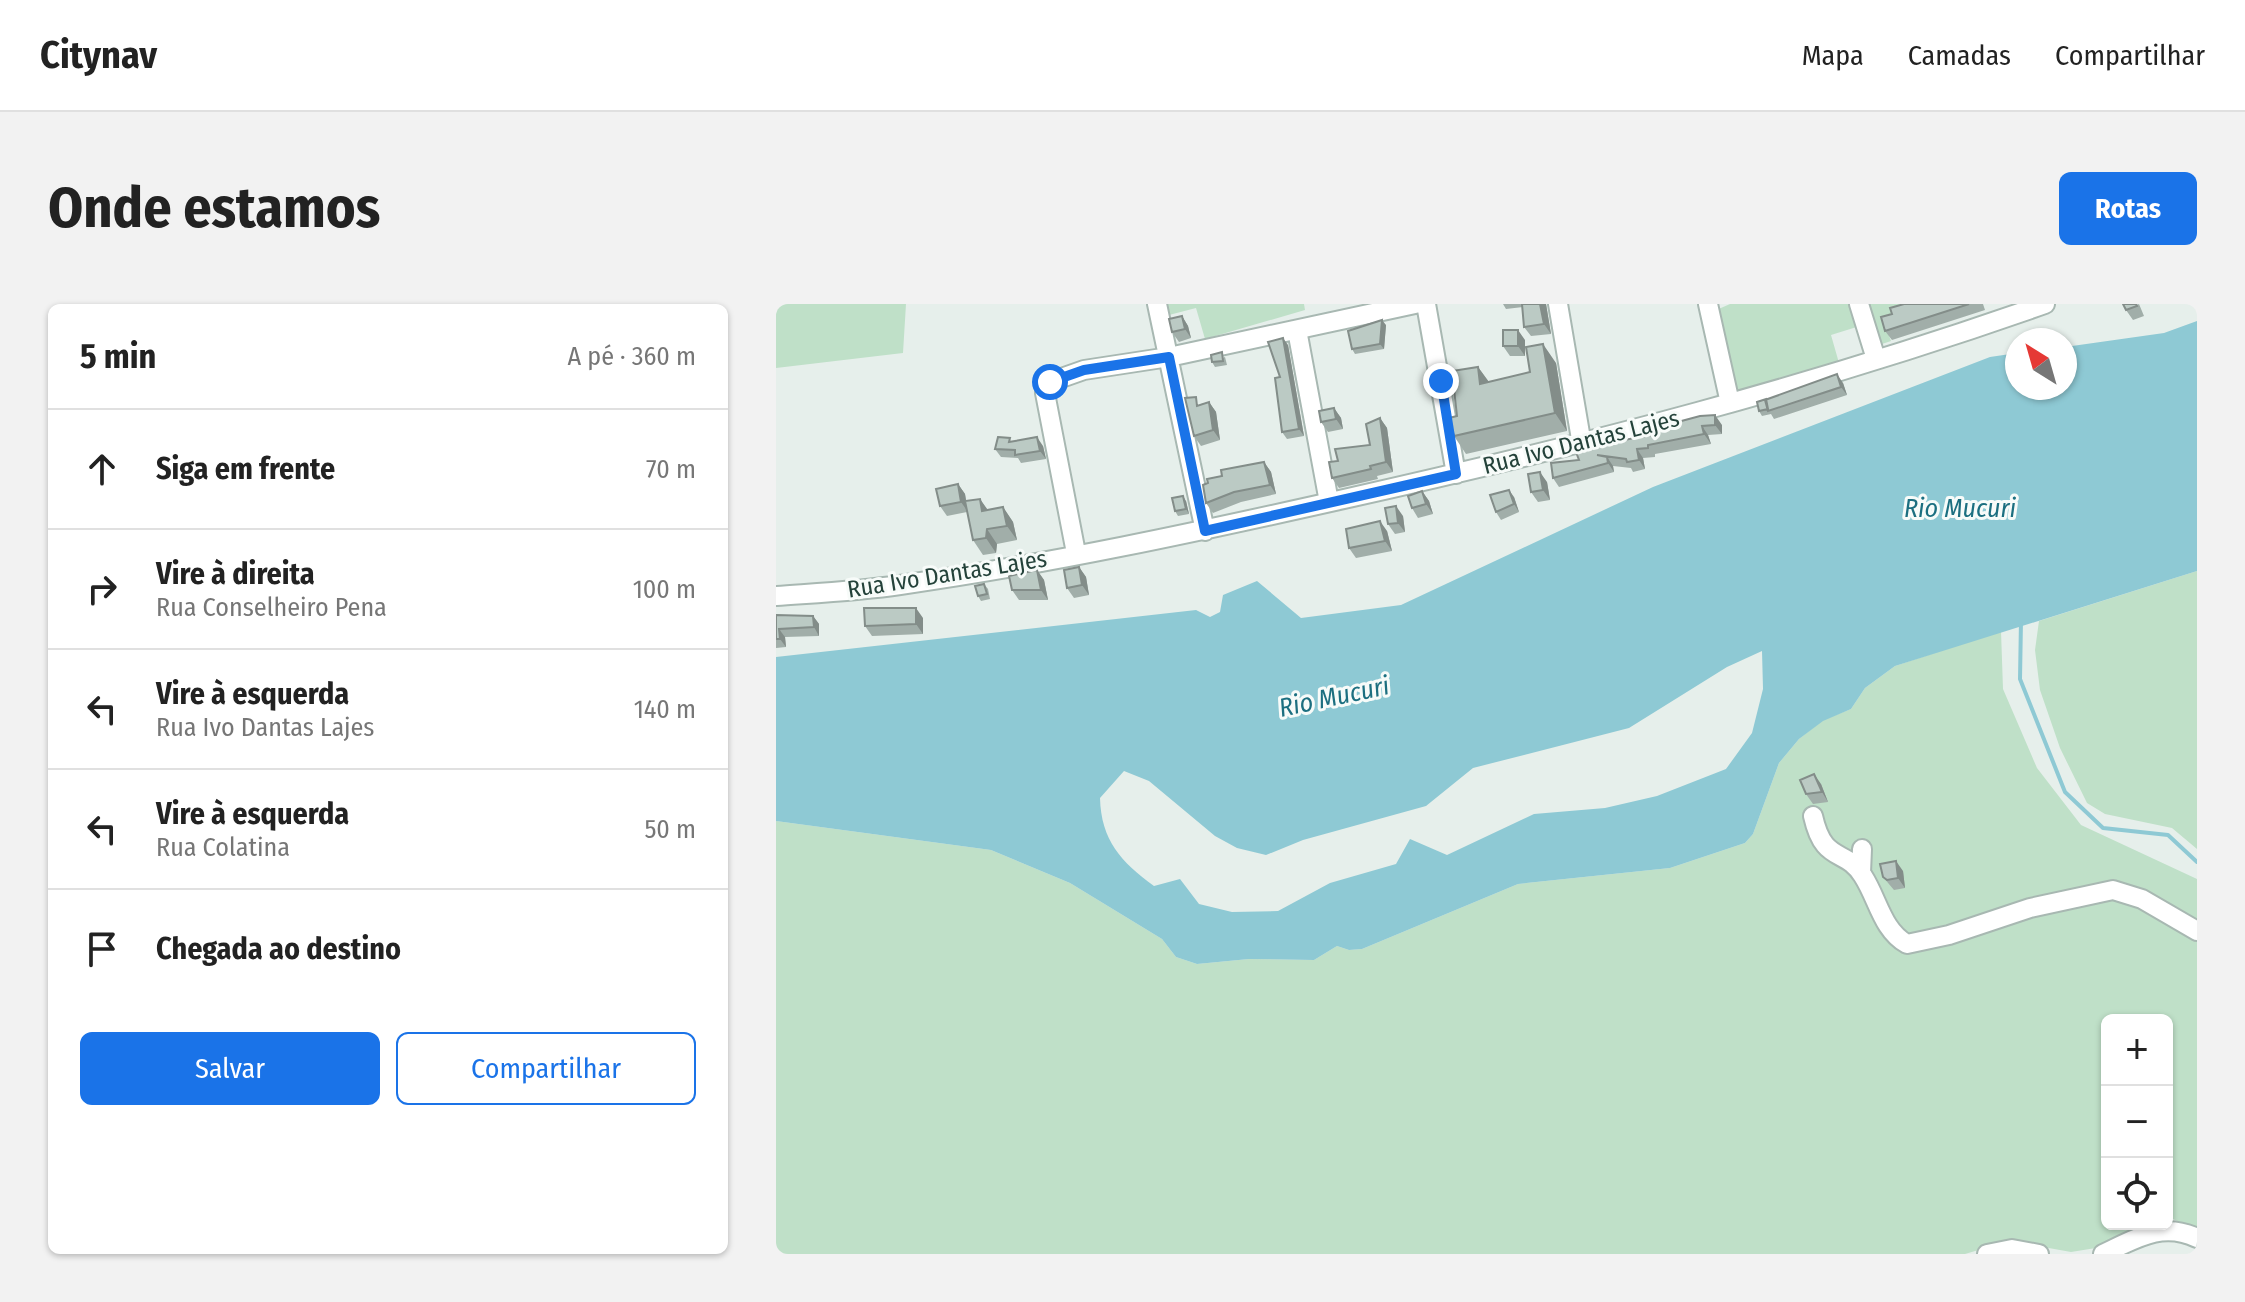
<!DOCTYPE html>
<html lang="pt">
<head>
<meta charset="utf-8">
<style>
  body { margin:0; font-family:"Fira Sans Condensed",sans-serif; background:#f2f2f2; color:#222 }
  .controls { position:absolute; right:24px; bottom:24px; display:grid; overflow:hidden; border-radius:12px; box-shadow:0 2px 6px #0004 }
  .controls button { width:72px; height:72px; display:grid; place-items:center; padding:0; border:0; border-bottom:2px solid #e0e0e0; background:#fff; color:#222; font:40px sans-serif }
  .compass { position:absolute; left:1229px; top:24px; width:72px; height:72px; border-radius:50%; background:#fff; box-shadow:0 2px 6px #0004; rotate:323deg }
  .stop { position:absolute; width:24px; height:24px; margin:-18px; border:6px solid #1a73e8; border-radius:50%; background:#fff }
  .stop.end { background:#1a73e8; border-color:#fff; box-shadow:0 2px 8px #0008 }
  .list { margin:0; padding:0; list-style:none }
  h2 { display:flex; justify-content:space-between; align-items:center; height:104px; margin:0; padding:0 32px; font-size:34px }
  h2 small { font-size:26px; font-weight:400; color:#767676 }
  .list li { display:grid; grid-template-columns:52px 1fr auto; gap:24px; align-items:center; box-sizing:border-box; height:120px; padding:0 32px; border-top:2px solid #e0e0e0 }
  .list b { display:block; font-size:30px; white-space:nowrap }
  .list p { margin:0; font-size:26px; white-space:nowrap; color:#767676 }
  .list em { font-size:26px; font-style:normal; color:#767676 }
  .actions { display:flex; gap:16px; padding:24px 32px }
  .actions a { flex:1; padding:18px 0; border:2px solid #1a73e8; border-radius:12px; text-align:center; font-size:28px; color:#1a73e8 }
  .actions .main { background:#1a73e8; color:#fff }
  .icon { flex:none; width:44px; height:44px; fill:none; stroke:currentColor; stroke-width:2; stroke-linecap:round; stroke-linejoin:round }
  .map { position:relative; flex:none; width:1421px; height:950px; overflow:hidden; border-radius:12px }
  header { display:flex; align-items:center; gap:48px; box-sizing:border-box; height:112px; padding:0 40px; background:#fff; border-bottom:2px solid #e0e0e0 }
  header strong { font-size:38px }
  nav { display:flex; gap:44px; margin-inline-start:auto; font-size:28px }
  .intro { display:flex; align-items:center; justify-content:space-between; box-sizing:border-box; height:192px; padding:0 48px }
  h1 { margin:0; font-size:56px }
  .button { padding:20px 36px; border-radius:12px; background:#1a73e8; color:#fff; font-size:28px; font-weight:700 }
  main { display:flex; gap:48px; padding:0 48px }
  aside { flex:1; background:#fff; border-radius:12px; box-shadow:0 2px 6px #0004 }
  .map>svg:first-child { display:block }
</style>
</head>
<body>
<header>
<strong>Citynav</strong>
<nav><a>Mapa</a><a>Camadas</a><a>Compartilhar</a></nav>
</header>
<div class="intro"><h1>Onde estamos</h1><a class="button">Rotas</a></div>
<main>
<aside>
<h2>5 min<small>A pé · 360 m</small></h2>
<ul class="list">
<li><svg class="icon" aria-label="ahead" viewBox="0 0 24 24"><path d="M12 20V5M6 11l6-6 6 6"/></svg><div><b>Siga em frente</b></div><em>70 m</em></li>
<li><svg class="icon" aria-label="right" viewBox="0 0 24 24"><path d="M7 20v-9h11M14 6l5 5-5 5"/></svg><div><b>Vire à direita</b><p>Rua Conselheiro Pena</p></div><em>100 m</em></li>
<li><svg class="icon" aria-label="left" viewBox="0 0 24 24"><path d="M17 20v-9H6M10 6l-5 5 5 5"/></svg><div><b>Vire à esquerda</b><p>Rua Ivo Dantas Lajes</p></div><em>140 m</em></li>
<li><svg class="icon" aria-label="left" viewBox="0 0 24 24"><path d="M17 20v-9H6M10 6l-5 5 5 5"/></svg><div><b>Vire à esquerda</b><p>Rua Colatina</p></div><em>50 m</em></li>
<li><svg class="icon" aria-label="arrive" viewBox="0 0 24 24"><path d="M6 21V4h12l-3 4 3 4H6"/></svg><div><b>Chegada ao destino</b></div></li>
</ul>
<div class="actions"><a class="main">Salvar</a><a>Compartilhar</a></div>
</aside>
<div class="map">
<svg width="1421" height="950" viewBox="0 0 1421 950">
  <rect width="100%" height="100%" fill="#e6efeb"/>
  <path fill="#bfe0c8" d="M0 0H130L127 49 0 64Z
    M384 0H528L529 6 429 35 420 4 393 11 400 42 394 44Z
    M954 0H1080L1087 21 1055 31 1063 59 961 90 938 7Z
    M1088 0H1153L1108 17 1115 37 1103 41Z
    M1421 267V545L1396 524 1329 510 1311 499 1284 444 1264 386 1259 346 1263 317Z
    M1225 327 1227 385 1261 464 1305 521 1421 575V927L1391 912V716H1331V920H1367L1326 943 1295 948 1233 937 1189 950H0V517L215 546 294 579 386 635 400 653 421 660 473 655 538 656 561 642 573 646 586 645 742 580 894 564 969 539 977 530 1003 459 1023 435 1047 416 1075 405 1089 384 1119 362Z"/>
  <path fill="#8ec9d4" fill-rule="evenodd" d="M1421 17V267L1119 362 1089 384 1075 405 1047 417 1023 435 1003 459 977 530 969 539 894 564 742 580 586 645 573 646 561 642 538 656 473 655 421 660 400 653 386 635 294 579 215 546 0 517V353L420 306 434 313 444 308 447 291 481 277 525 314 625 301 877 183 1214 53 1241 49V84H1289V43L1388 29ZM986 347 987 385 976 429 950 465 881 492 829 504 758 510 671 551 634 535 620 560 554 579 502 607 456 608 423 600 404 575 378 582C345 558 325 536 324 494L348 467 373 477 439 532 461 544 490 551 527 536 650 502 697 464 853 424 951 363Z"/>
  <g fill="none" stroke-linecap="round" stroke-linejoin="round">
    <path stroke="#8ec9d4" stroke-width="4" d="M1245 316 1244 375 1289 488 1327 524 1392 531 1421 558"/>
    <g stroke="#a8b8b2" stroke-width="22">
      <path id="minor" d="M381 0 429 227
        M650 0 680 170
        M782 0 806 141
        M932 0 954 99
        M1083 0 1100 55
        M521 26 553 198
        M300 249 269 89 274 78 308 66 393 53 639 0
        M0 292C41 289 83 287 124 281 273 260 421 228 568 195 805 142 1040 81 1269 0
        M1037 512C1048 561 1069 543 1087 572 1102 595 1106 626 1131 640L1173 631 1254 604 1337 586 1366 595 1421 627
        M1085 569 1086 545
        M1211 950 1236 945 1263 950
        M1327 950C1359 935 1386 917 1421 934"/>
    </g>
    <use href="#minor" stroke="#fff" stroke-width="18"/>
  </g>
  <path fill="#a1aea9" d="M727 0H770L775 30 755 32 748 23 747 3 730 5Z
    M1128 0H1207L1209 6 1116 36 1109 27 1116 10Z
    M1363 0 1368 12 1357 16 1350 6Z
    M406 12 412 22 415 34 403 38 396 28Z
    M610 21 608 45 579 50 576 45Z
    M749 36V52H734L727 42Z
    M512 41 528 132 511 135 506 128 504 73Z
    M449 53 451 61 439 63 436 58Z
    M780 59 791 127 690 150 678 132 681 112 702 63 713 78 754 68Z
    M1067 79 1071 91 998 115 995 110 986 112 983 107 990 96Z
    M433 98 440 108 444 136 425 142 418 132 425 100Z
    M558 104 565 114 567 125 552 128 545 118Z
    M604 114 611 124 617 168 601 172 602 175 563 184 556 174 562 157 594 141Z
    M946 121V130L932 131 935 140 879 150V153L867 154 869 165 857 168 855 164 837 162 838 168 783 183 777 174 803 156 848 136 876 131V125Z
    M236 138 267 142 270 155 245 159 242 154 225 153 219 145Z
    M488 158 495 168 500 190 465 198 437 209 430 199 432 179 446 172Z
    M771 178 774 196 762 198 755 188Z
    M182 180 189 190 190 197 204 195 211 206 227 203 237 218 241 236 221 240 220 249 207 251 197 236 191 208 171 212 164 202Z
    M646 187 653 197 657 210 642 214 636 204Z
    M738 193 743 208 725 216 720 208Z
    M410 197 413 210 402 212 399 207Z
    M627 212 629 228 619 230 612 220Z
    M611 227 616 247 580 254 573 244Z
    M303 263 310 273 313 291 298 294 291 284Z
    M261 266 268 276 272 296H243L236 286Z
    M208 280 212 285 214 295 205 297 202 292Z
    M0 311 37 312 43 320V332L9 333 10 343 0 344Z
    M147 314V330L96 332 89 322Z
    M1045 480 1052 498 1037 500 1030 490Z
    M1127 567 1129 584 1118 586 1107 573Z"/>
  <path fill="#838d89" d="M764 0H770L775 30 768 20Z
    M406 12 412 22 415 34 409 25Z
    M606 16 610 21 608 45 604 40Z
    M742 26 749 36V52L742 42Z
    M507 34 512 41 528 132 523 125Z
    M767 40 780 59 791 127 779 109Z
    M702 63 715 81 704 80Z
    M1061 70 1067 79 1071 91 1065 83Z
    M433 98 440 108 444 136 437 126Z
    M558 104 565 114 567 125 560 115Z
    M939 111 946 121V130L939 121Z
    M604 114 611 124 617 168 610 158Z
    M926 122 932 131 935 140 928 130Z
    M261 133 267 142 270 155 264 147Z
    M861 145 867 154 869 165 863 156Z
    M831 153 837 162 838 168 832 159Z
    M488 158 495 168 500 190 494 181Z
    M764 168 771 178 774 196 767 186Z
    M182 180 189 190 192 208 185 198Z
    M733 186 738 193 743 208 738 200Z
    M646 187 653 197 657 210 650 200Z
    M407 192 410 197 413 210 410 205Z
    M204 195 214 209 206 207Z
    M620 202 627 212 629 228 622 219Z
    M227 203 237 218 241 236 231 222Z
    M604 217 611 227 616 247 609 237Z
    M211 225 221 240 220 249 210 234Z
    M303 263 310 273 313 291 306 281Z
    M261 266 268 276 272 296 265 286Z
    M140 304 147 314V330L140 320Z
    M37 312 43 320V332L38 323Z
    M3 325 9 333 10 343 4 335Z
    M1038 470 1045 480 1052 498 1046 488Z
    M1120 557 1127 567 1129 584 1122 574Z"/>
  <path fill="#bbcac4" stroke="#838d89" stroke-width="2" d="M746 0H764L768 20 748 23Z
    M1128 0H1193L1109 27 1105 13 1116 10 1114 4Z
    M1347 0H1360L1361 2 1350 6Z
    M406 12 409 25 396 28 393 15Z
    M606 16 604 40 576 45 572 27Z
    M727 26H742V42H727Z
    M507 34 523 125 506 128 499 74 504 73 492 38Z
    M767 40 779 109 678 132 673 114 681 112 676 67 702 63 704 80 754 68 750 43Z
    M446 48 447 57 436 58 435 51Z
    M1061 70 1065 83 992 107 989 96Z
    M420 93 421 102 433 98 437 126 418 132 409 94Z
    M990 95 992 105 983 107 981 98Z
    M558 104 560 115 545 118 543 107Z
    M939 111V121L926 122 928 130 872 141V144L861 145 863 156 851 158 850 155 821 151 831 153 832 159 777 174 775 159 803 156 800 148 832 140 833 134 848 136 876 131V125L899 122 898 119 924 112Z
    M604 114 610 158 594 162 595 165 556 174 553 158 562 157 559 145 594 141 590 120Z
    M222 133 234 134 233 138 261 133 264 147 239 151V146L219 145Z
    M488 158 494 181 458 188 430 199 427 181 432 179 431 175 446 172 445 166Z
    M764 168 767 186 755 188 752 170Z
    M182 180 185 198 164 202 160 185Z
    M733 186 738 200 720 208 714 191Z
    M646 187 650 200 636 204 632 192Z
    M407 192 410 205 399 207 396 194Z
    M204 195 206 207 227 203 231 222 211 225 210 234 197 236 189 197Z
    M620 202 622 219 612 220 609 204Z
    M604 217 609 237 573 244 570 225Z
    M303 263 306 281 291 284 288 266Z
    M261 266 265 286H236L233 272Z
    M208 280 211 290 202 292 199 282Z
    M88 304H140V320L89 322Z
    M0 311 37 312 38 323 3 325 4 335H0Z
    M1038 470 1046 488 1030 490 1024 476Z
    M1120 557 1122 574 1111 576 1107 573 1104 560Z"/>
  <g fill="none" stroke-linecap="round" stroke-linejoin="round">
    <path stroke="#1a73e8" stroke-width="10" d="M274 78 308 66 393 53 429 227 680 170 665 77"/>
  </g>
  <g text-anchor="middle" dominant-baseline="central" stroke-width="6" stroke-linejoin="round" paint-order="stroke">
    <g font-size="24" fill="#24423a" stroke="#f7fbf9">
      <text transform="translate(805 138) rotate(-14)">Rua Ivo Dantas Lajes</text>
      <text transform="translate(171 270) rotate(-9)">Rua Ivo Dantas Lajes</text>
    </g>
    <g font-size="26" font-style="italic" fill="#1c6f80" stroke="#f7fbf9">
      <text x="1184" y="204">Rio Mucuri</text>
      <text transform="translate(558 393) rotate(-12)">Rio Mucuri</text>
    </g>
  </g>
</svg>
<div class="controls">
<button>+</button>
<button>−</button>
<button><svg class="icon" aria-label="locate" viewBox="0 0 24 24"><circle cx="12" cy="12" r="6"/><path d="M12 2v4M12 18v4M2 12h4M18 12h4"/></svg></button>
</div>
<svg class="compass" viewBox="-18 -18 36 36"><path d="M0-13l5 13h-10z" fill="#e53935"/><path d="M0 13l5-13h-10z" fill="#767676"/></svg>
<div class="stop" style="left:274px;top:78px"></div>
<div class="stop end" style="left:665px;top:77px"></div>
</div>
</main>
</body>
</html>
